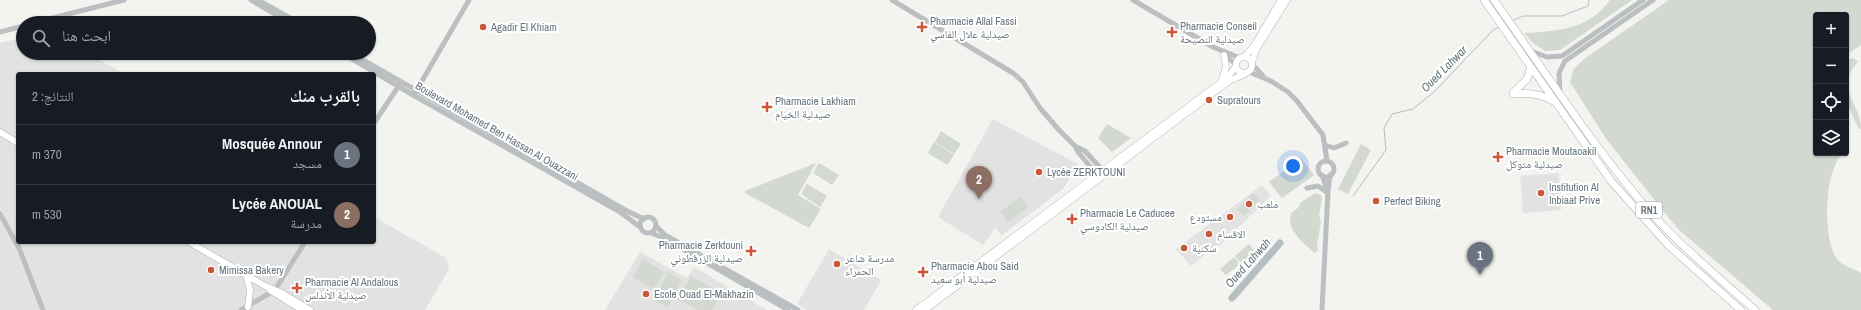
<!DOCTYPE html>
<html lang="ar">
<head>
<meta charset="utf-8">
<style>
  body { margin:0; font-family:"Archivo Narrow","Noto Naskh Arabic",sans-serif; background:#20242c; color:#f1f3f6; direction:rtl }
  .controls { position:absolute; right:12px; top:12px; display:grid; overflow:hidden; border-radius:4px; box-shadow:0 1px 3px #0004 }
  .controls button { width:36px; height:36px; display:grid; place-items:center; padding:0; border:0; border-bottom:1px solid #363941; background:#171b24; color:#f1f3f6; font:20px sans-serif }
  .you { position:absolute; left:1293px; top:166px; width:14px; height:14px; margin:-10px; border:3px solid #fff; border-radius:50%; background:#1a73e8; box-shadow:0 0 0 6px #1a73e833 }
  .badge { display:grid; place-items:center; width:26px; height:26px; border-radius:50%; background:#2563eb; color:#fff; font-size:13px; font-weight:700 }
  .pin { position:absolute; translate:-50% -33px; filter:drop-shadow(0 1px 2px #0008) }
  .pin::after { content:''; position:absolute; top:21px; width:14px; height:12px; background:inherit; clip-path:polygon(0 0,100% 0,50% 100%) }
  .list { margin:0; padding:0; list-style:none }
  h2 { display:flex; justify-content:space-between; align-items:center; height:52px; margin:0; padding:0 16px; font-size:17px }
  h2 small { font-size:13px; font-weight:400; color:#9ea1a6 }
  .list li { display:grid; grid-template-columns:26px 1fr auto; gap:12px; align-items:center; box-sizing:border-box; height:60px; padding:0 16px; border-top:1px solid #363941 }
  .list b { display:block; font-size:15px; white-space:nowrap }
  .list p { margin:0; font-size:13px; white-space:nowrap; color:#9ea1a6 }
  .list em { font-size:13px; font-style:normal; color:#9ea1a6 }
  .icon { flex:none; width:22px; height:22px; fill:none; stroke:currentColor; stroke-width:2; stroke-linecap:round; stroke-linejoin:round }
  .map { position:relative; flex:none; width:1861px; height:310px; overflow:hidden; direction:ltr }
  .search { position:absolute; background:#171b24; box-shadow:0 1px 3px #0004; left:16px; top:16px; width:360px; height:44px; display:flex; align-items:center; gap:10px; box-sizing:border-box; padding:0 14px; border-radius:22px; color:#9ea1a6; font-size:15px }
  .panel { position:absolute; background:#171b24; box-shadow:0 1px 3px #0004; left:16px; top:72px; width:360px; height:172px; border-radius:4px; direction:rtl }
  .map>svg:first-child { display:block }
</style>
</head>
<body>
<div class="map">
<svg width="1861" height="310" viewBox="0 0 1861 310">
  <rect width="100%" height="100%" fill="#f3f3f0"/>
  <path fill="#e1e2e1" d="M23 38V53H87L124 74H18V242H374V217L446 258 449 269 425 310H0V43Z
    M993 119 1078 164 1063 189 1002 235 998 232 996 227 983 245 938 217Z
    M1559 173 1561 210 1523 213 1520 176Z
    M1262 185 1271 196 1220 245 1215 246 1191 266 1176 249Z
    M829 249 881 280 864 310H807L797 304Z
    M640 252 687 278 694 267 767 310H605Z"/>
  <path fill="#d3d8d0" d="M1610 0H1632L1560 50 1545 51 1532 42 1524 33C1558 31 1588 30 1610 0Z
    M1669 0H1861V45L1846 55V15H1816V153H1843C1824 171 1822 238 1837 259 1841 265 1855 269 1861 273V310H1773L1678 229 1664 212 1607 140 1570 82 1573 70 1584 59Z
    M1852 58 1858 61C1834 91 1861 102 1861 129H1859L1846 102V61Z
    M1107 124 1131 138 1112 152 1098 138Z
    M941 131 961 144 954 154 935 142Z
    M934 142 954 155 947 165 928 153Z
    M1361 144 1371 150 1348 194 1338 189Z
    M1301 158 1314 175 1282 198 1269 182Z
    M816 163 798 195 821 209 809 228 745 193V191Z
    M819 163 839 175 832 185 813 173Z
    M807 184 827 196 820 207 801 194Z
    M1253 193 1260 200 1244 216 1237 209Z
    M1316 193 1321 195 1322 199 1319 214 1321 222 1317 245 1318 250 1315 253C1303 243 1286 230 1291 213L1298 208 1301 202Z
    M1020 197 1028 207 1008 222 1000 212Z
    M1249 244 1255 251 1241 263 1235 256Z
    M1234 257 1240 264 1226 275 1220 269Z
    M643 259 664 272 654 289 633 277Z
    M668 272 682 280 668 307 654 300Z
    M691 276 722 293 712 310H698L678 299Z"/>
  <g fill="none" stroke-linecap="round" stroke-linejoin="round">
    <path stroke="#b4bfc2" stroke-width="1" d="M1512 21 1523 16H1562L1588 6 1589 0
      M1353 196 1386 150 1384 128 1392 114 1413 109 1434 92 1493 30 1500 27"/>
    <path stroke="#b4bfc2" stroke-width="7" d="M1232 298 1280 243"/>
    <g stroke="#afb3b6" stroke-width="7">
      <path id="major" d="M1236 65a8 8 0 1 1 16 0a8 8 0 1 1-16 0Z
        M1244 57 1254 46 1281 0
        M1252 62 1256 50 1287 0
        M1222 80 1226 67 1224 55
        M0 132 18 143
        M189 242 265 286 282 293 310 310
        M246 275 250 290 248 307
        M270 290 302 310
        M916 310 1228 77 1236 66
        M925 310 1229 81 1245 74"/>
    </g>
    <g stroke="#afb2b4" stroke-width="8">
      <path id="highway" d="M1484 0 1611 181 1669 246 1741 310
        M1494 0C1541 66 1586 136 1639 199 1673 240 1715 274 1755 310
        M1513 93 1527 79 1531 67
        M1513 94C1529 93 1540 93 1555 102"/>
    </g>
    <path stroke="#bbbfc1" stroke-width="5" d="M251 0 290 23
      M258 0 299 23
      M892 0 1013 73 1023 82 1040 108 1059 130 1075 146 1085 151 1105 173
      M1133 0 1213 47 1240 58
      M32 23 124 0
      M0 32 23 26
      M1531 51 1547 57 1562 56 1643 0
      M342 53 413 95 620 212 640 227
      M351 53 627 211 644 219
      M1224 55 1236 64
      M1253 65 1263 76
      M1249 72 1271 81 1288 92 1297 101 1323 135 1327 161
      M415 93 469 0
      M1560 93 1559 73 1565 61 1653 0
      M374 123 400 84
      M1325 145 1334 148 1346 143
      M1075 146 1078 152 1099 177
      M1318 169a8 8 0 1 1 16 0a8 8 0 1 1-16 0Z
      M1322 175 1327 190
      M1307 188 1318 186 1328 193
      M0 214 19 248 43 310
      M640 225a8 8 0 1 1 16 0a8 8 0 1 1-16 0Z
      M656 226 665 235 798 310
      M651 233 664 238 788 310
      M241 310 275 290 305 242
      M1322 310 1328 191 1330 175"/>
    <use href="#major" stroke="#fff" stroke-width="6"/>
    <use href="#highway" stroke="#fff" stroke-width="7"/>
  </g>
  <g fill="#cb5738" stroke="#fff" stroke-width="1.5">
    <circle cx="483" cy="27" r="4"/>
    <path d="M920 21h4v4h4v4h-4v4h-4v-4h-4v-4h4z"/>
    <path d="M1170 26h4v4h4v4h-4v4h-4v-4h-4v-4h4z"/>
    <circle cx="1209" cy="100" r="4"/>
    <path d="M765 101h4v4h4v4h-4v4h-4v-4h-4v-4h4z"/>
    <path d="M1496 151h4v4h4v4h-4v4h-4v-4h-4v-4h4z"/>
    <circle cx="1039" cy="172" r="4"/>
    <circle cx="1541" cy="193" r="4"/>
    <circle cx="1376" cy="201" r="4"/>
    <circle cx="1249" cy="204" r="4"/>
    <circle cx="1230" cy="217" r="4"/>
    <path d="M1070 213h4v4h4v4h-4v4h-4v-4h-4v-4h4z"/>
    <circle cx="1209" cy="234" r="4"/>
    <circle cx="1184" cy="248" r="4"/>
    <path d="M749 245h4v4h4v4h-4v4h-4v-4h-4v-4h4z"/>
    <circle cx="837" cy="264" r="4"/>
    <circle cx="211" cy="270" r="4"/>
    <path d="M921 266h4v4h4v4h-4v4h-4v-4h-4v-4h4z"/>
    <path d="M295 282h4v4h4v4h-4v4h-4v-4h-4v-4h4z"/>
    <circle cx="646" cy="294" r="4"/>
  </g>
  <g text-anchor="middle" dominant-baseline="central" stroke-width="4" stroke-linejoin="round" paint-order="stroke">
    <rect fill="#fff" stroke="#949ea4" stroke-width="1" x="1636" y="202" width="26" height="16" rx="3"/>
    <g font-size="10" font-weight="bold" fill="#66747d">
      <text x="1649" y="210">RN1</text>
    </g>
    <g font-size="11" fill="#66747d" stroke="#fff" text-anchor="start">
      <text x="930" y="21">Pharmacie Allal Fassi<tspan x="930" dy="13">صيدلية علال الفاسي</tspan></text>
      <text x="1180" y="26">Pharmacie Conseil<tspan x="1180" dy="13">صيدلية النصيحة</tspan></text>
      <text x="491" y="27">Agadir El Khiam</text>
      <text x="1217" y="100">Supratours</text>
      <text x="775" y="101">Pharmacie Lakhiam<tspan x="775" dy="13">صيدلية الخيام</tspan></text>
      <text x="1506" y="151">Pharmacie Moutaoakil<tspan x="1506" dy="13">صيدلية متوكل</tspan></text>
      <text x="1047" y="172">Lycée ZERKTOUNI</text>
      <text x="1549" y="187">Institution Al<tspan x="1549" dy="13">Inbiaat Prive</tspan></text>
      <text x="1384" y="201">Perfect Biking</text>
      <text x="1257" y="204">ملعب</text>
      <text x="1080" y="213">Pharmacie Le Caducee<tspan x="1080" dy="13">صيدلية الكادوسي</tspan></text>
      <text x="1222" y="217" text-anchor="end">مستودع</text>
      <text x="1217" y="234">الاقسام</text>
      <text x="743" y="245" text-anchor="end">Pharmacie Zerktouni<tspan x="743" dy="13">صيدلية الزرقطوني</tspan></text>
      <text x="1192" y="248">سكنية</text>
      <text x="845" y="258">مدرسة شاعر<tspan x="845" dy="13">الحمراء</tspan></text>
      <text x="931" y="266">Pharmacie Abou Said<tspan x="931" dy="13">صيدلية أبو سعيد</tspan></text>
      <text x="219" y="270">Mimissa Bakery</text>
      <text x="305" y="282">Pharmacie Al Andalous<tspan x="305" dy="13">صيدلية الأندلس</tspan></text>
      <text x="654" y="294">Ecole Ouad El-Makhazin</text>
    </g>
    <g font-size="11" fill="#66747d" stroke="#fff">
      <text transform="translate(497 131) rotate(30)">Boulevard Mohamed Ben Hassan Al Ouazzani</text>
    </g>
    <g font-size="12" font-style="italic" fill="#62757b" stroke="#fff">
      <text transform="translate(1444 69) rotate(-45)">Oued Lahwar</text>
      <text transform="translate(1248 263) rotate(-48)">Oued Lahwah</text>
    </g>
  </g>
</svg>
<div class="controls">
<button>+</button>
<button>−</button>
<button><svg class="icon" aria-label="locate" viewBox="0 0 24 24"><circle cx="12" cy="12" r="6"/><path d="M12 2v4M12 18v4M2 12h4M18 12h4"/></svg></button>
<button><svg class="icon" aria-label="layers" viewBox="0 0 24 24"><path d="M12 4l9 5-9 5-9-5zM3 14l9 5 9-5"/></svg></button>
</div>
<div class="you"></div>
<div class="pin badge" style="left:1480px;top:275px;background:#6b7280">1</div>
<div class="pin badge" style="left:979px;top:199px;background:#8d6e63">2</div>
<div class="search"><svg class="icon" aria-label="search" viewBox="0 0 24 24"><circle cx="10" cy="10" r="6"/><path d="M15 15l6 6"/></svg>ابحث هنا</div>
<section class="panel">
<h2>بالقرب منك<small>النتائج: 2</small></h2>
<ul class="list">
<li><span class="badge" style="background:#6b7280">1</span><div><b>Mosquée Annour</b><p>مسجد</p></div><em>370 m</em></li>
<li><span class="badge" style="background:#8d6e63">2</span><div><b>Lycée ANOUAL</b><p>مدرسة</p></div><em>530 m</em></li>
</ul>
</section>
</div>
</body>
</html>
